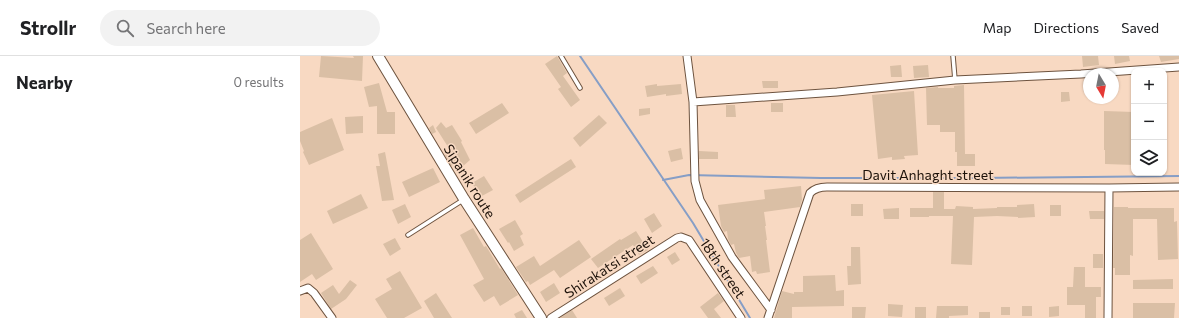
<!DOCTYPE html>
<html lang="en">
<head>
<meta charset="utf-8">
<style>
  body { margin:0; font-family:Commissioner,sans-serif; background:#f2f2f2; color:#202124 }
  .controls { position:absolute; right:12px; top:12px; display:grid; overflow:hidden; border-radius:8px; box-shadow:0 1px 3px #0004 }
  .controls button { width:36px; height:36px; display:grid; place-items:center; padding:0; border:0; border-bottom:1px solid #e0e0e0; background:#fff; color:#202124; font:20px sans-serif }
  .compass { position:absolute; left:783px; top:12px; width:36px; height:36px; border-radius:50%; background:#fff; box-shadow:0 1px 3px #0004; rotate:170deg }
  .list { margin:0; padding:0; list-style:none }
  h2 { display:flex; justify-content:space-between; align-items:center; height:52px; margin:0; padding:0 16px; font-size:17px }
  h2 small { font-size:13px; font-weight:400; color:#757577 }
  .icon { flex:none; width:22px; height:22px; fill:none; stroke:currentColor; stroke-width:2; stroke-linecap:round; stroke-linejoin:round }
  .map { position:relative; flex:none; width:879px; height:262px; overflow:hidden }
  header { display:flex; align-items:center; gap:24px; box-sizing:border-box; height:56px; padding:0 20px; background:#fff; border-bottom:1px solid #e0e0e0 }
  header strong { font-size:19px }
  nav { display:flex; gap:22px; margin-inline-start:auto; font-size:14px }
  .search { width:280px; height:36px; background:#f2f2f2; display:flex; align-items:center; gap:10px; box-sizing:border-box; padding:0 14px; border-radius:22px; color:#757577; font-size:15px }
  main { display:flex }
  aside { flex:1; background:#fff }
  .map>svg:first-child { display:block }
</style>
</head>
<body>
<header>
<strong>Strollr</strong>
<div class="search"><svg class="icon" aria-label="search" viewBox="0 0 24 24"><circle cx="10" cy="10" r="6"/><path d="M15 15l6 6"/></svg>Search here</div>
<nav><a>Map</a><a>Directions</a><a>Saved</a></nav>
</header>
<main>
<aside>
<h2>Nearby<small>0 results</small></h2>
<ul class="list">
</ul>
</aside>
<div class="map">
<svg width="879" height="262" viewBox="0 0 879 262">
  <rect width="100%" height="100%" fill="#f8d9c2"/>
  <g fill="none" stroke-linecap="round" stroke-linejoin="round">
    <path stroke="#869ec6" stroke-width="2" d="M280 0 393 167 450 262
      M363 124 389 119 521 122H679L879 120"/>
  </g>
  <path fill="#dabfa5" d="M21 0 54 2 53 0H63L62 25 19 21Z
    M257 0 267 17 263 20 280 44 271 51 258 33 261 31 245 8Z
    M782 0H798L799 9 783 11Z
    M814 0H829L830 5 815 8Z
    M859 0H879V3L861 6Z
    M601 9 602 21H591L590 10Z
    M628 9 629 21 614 22 613 10Z
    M462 25H478V32H463Z
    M79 27 87 56H95V78H77V50L69 51 64 31Z
    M357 28V30L381 28 382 38 366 40V38L347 41 345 30Z
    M664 29 665 98H675V110H657V96H655V76H640V69H627L626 32 638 31V32H654V30Z
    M614 35 618 99 604 100 605 103 592 104V101L578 103 572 39Z
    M761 36H769L770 45 761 46Z
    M202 47 209 57 176 78 169 67Z
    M471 47H483V56H471Z
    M426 49H435L436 61H426Z
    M350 52V58L339 60V53Z
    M804 55 834 56V109L805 108V94H804Z
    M299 59 307 67 280 91 273 82Z
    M63 60V77L46 78 45 61Z
    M32 62 44 94 9 109 3 96 4 95 0 85V76Z
    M141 66 146 72 152 69 162 85 161 86 170 104 162 111 159 105 151 110 144 97 150 94 136 72Z
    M133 69 136 76 132 78 129 72Z
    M381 92 383 103 371 106 368 95Z
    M399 95 418 96V103H399Z
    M85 96 94 144 82 145 76 110H80L78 98Z
    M271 103 276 111 220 147 215 139Z
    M133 112 140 126 109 141 102 126Z
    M184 120 193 134 180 141 172 127Z
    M501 130 502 144 500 151 464 156 466 170H465L467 184H466L470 216 457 218 456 215 452 216 450 200 439 202 436 197 434 188 431 189 428 183 427 175 424 176 421 170 418 149 465 143 464 134Z
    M633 136H644V153H655L656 150 673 151V153L697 152V151H717V149L734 148 735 161 718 162V161L697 160 674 161 672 209 651 208 653 160H629V161H610V152H633Z
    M61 138 68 152 33 168 27 155Z
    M105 148 111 161 98 168 92 154Z
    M551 148H563V160H551Z
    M750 149H761V160H750Z
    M814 151H828V152H874V166L877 165 878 203 858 204 857 163H833V200L830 199V219H815V212H813Z
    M599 152V163H584L583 153Z
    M789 155H804V163H790Z
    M354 157 362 170 352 177 344 163Z
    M215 164 223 178 220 180 224 189 214 195 209 186 208 187 199 173Z
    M173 172 184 191 186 190 200 213 201 212 218 239 200 250 194 240 184 246 173 229 184 223 160 179Z
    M336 175 348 194 339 199 333 189 298 212 291 203 320 183 321 184Z
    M11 177 33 213 16 224 12 218 0 226V184Z
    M95 182 101 193 90 200 83 188Z
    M279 184 291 201 260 222 254 214 230 229 228 225 226 226 216 211 234 200 240 210Z
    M551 191H560L561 228 548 229 547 210H551Z
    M375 196 380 204 372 209 367 201Z
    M793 198H803V212H793Z
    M353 210 358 217 341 228 336 220Z
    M774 211H785V231H801V241H796V262H785V249H767V231H773Z
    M100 215 122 252 104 262H87L75 243 92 233 86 223Z
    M535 219 536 235 544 234V250L492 251V262H474L482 235 494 238V236H503V220Z
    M873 223V233H833V224Z
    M50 224 57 229 46 243 31 253 21 237 33 229 39 238Z
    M254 227 260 237 246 246 240 236Z
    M320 232 325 240 309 250 304 242Z
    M136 237 152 262H134L124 245Z
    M418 237 424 245 414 253 421 262H408L400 251Z
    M833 247H875L874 262H833Z
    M588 248 603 249 602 261 588 260Z
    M637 250H668V259L649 260V262H636Z
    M722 250H732V260H722Z
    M759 250V260L749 261V251Z
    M552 251H566L565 262H552Z
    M615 251H626V262H615Z
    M701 251H710V259H701Z
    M222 254 227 262H216L214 258Z
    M272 254 277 262H260Z
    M679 256H690V262H679Z"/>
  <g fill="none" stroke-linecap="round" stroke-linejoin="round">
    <g stroke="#6d533f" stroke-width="5.5">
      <path id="service" d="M261 0 280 32
        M653 0 655 24
        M108 179 163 144"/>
    </g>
    <g stroke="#6d533f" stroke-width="9">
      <path id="minor" d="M387 0 393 46 395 125 400 144 432 201 471 254
        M393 46 537 36 655 24 781 18 879 11
        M0 235 8 232 14 237 32 262
        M251 262 377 182 381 181 389 184 441 262
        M468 262 510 137C515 132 520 131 527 131L809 132 879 131
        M808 262 809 132"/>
    </g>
    <g stroke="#6d533f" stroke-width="12">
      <path id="secondary" d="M78 0 164 143 241 262"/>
    </g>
    <use href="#service" stroke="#fff" stroke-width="3.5"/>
    <use href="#minor" stroke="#fff" stroke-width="7"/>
    <use href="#secondary" stroke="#fff" stroke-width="10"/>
  </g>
  <g text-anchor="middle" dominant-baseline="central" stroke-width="3" stroke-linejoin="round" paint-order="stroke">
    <g font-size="14" fill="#1c1109" stroke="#f8d9c2">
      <text x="628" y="118">Davit Anhaght street</text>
      <text transform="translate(170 125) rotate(58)">Sipanik route</text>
      <text transform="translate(309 210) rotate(-33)">Shirakatsi street</text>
      <text transform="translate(423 212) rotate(56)">18th street</text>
    </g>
  </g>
</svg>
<div class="controls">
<button>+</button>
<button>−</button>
<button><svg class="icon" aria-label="layers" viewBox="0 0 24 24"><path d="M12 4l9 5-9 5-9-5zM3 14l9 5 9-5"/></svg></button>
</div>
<svg class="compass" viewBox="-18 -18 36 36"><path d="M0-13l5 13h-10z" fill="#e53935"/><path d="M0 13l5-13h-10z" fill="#757577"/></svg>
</div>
</main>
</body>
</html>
